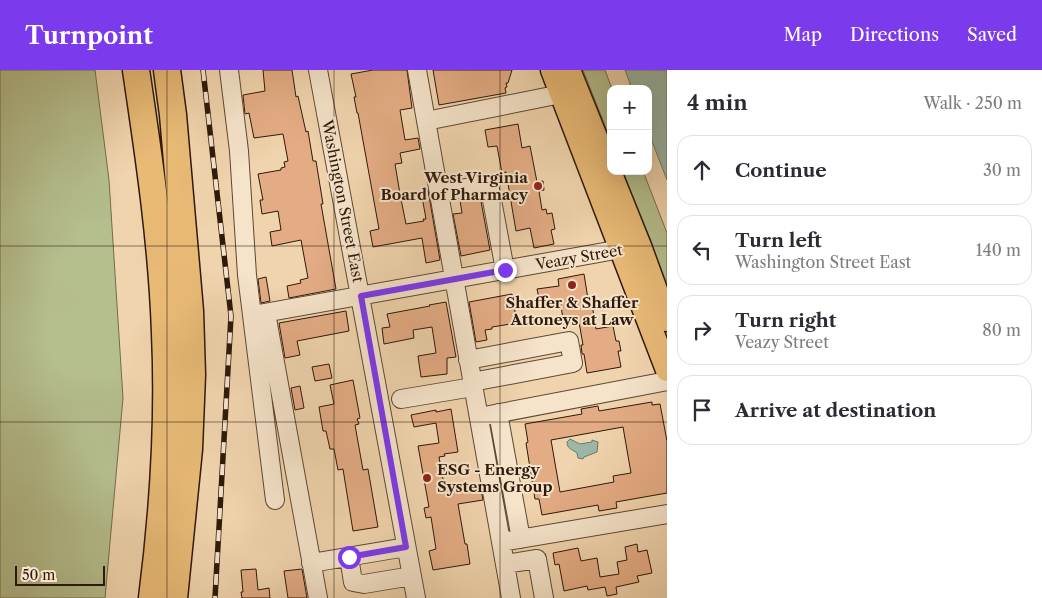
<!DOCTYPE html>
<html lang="en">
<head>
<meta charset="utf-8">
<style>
  body { margin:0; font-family:"Libre Caslon Text",serif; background:#f2f2f3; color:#2b2b33 }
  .controls { position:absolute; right:15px; top:15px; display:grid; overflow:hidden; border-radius:10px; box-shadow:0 5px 20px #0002 }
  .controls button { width:45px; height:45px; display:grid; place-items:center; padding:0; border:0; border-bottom:1px solid #e1e1e2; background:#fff; color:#2b2b33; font:25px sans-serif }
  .scale { position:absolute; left:15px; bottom:12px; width:90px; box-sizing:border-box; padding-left:5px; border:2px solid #2e190b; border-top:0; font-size:14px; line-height:18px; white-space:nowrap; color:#2e190b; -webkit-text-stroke:4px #f5e3ca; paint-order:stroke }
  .stop { position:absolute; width:15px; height:15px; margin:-11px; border:4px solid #7c3aed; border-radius:50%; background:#fff }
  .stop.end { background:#7c3aed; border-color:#fff; box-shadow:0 1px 5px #0008 }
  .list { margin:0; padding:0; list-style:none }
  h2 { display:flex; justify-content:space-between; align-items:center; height:65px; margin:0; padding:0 20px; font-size:21px }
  h2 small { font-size:16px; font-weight:400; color:#7c7c81 }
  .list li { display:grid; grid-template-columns:32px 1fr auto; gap:15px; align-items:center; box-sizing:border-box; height:70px; margin:0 10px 10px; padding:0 10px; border:1px solid #e1e1e2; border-radius:15px }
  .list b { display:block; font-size:19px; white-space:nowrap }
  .list p { margin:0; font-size:16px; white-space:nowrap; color:#7c7c81 }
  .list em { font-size:16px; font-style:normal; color:#7c7c81 }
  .icon { flex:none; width:28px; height:28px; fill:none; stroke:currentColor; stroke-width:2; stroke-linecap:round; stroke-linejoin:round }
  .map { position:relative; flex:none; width:667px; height:528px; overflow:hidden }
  header { display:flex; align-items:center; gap:30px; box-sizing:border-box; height:70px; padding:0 25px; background:#7c3aed; color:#fff }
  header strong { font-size:24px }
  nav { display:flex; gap:28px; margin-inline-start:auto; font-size:18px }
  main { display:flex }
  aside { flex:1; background:#fff }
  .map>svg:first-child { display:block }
</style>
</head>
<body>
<header>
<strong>Turnpoint</strong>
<nav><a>Map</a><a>Directions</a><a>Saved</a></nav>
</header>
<main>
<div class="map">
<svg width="667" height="528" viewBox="0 0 667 528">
  <rect width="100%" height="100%" fill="#f0d4ad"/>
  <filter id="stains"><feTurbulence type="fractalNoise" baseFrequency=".004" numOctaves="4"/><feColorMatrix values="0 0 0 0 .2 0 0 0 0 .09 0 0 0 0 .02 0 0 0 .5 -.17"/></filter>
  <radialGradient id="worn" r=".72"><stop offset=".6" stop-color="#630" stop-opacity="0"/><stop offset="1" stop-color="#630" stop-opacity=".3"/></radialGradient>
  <path fill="#b5be8d" stroke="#726c4c" d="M0 0H95L109 110 123 328 105 528H0Z
    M583 0H605L612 19H611V71Z
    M622 101H643L667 163V217Z"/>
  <path fill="#9ab8a8" stroke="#6f7869" d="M625 0H667V110L648 61V19H632Z
    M570 369 580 374 592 372V370L598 372 597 382 584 387 583 389 578 388 577 383C572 379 567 379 567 372Z"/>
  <path fill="#e4ac84" stroke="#2e190b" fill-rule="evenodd" d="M263 0H292L296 27 298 26 306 62 308 61 313 91H316L323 134H321L336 219 289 228 287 216 301 213 300 210 308 208 301 170 272 176 270 162 281 160 278 141 262 144 260 130H263L258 104 281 100V98L285 97 284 92 288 91 283 64 254 68 249 43 245 44 243 25 265 21Z
    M373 0H407L412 38 400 40 405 70 418 68 420 79 400 83 402 93 395 94 400 124 406 154 424 151 423 149H426L421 121 428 120 440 190 426 193 422 168 373 177 370 161 379 159 358 43H357L354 27H356L351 4Z
    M433 0H512L508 13H506L507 17 505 18 506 23 439 35Z
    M518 54 522 78 530 76 537 112 543 111 544 120 539 121 542 140 546 139 547 144 552 143 555 159 551 160 554 174 534 178 530 158 516 161 506 102 502 103 497 76 488 77 485 60Z
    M480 126 490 180 461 186 453 144 462 143 460 130Z
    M584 204 588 229 591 228 596 259 613 256 616 271H619L621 281H618L621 297 587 303 584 284H582L581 275H583L579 252 564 255 560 230 540 233 537 219 559 216 558 209Z
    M266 207 270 231 261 233 258 209Z
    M512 224 517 253 492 257V259L485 260 487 270 476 272 469 232Z
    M446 232 456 287 447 288V304L421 307 418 286 436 283 432 257 413 260 414 268 384 274 382 258 390 257 387 244 430 236 429 235Z
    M346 241 349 261 297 271 300 285 285 288 279 253Z
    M329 294 332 308 315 311 312 297Z
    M353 310 360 348 357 349 359 354 355 355 363 400 368 399 378 457 353 461 343 399 338 400 334 379H330L326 361H323L319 337 334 334 330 315Z
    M300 316 304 338 295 340 291 318Z
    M652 332V335L660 334 667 371V423L616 432 617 438 599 441 598 435 542 445 539 429H535L526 373 528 372 525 354 582 344 581 339 598 336 599 341ZM623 357 631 403 613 406 614 412 560 422 551 370Z
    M451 339 458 382 444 384 445 386 439 387 445 420 480 414 483 430 458 434 465 474H467L470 494 433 500 429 481 436 479 431 447 426 448 424 438 429 437 418 376 439 373 436 353 414 357 411 345 436 340V342Z
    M637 474 638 482 647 480 652 503 637 506 639 512 616 517 617 524 607 526 605 517 588 520 587 516 564 521 559 494 555 495 553 483 578 478 581 491 597 488 600 507 619 504 617 492 627 490 625 477Z
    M256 499 258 520 269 518 270 528H242L241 522H243L241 500Z
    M302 499 307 528H288L284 501Z"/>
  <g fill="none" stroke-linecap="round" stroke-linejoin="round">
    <g stroke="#5e4834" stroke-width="20">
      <path id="minor" d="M229 0 239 81 247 205 275 430
        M318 0 416 528
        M417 0 511 528
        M426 51 561 24
        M448 121 489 114 505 200
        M266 243 318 528
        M253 245 632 177
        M468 290 569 271 573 293 472 312
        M401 329 473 317
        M498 343 521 469
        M479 347 667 311
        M501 472 667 444
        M349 487 353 512 364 514 412 506
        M311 493 406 477
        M505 494 537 489 544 528"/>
    </g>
    <g stroke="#2e190b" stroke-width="25">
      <path id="major" d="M552 0 667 300
        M569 0 640 176 667 250"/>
    </g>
    <g stroke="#2e190b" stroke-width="29">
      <path id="highway" d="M136 0C149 87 162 175 165 263 169 350 163 442 152 528
        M167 0 173 45 190 241 192 305 189 379 174 528"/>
    </g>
    <use href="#minor" stroke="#f5e3ca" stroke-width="18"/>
    <use href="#major" stroke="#e8ba76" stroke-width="22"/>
    <use href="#highway" stroke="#e8ba76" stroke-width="26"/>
    <g stroke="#2e190b" stroke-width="5.5">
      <path id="rail" d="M203 0 231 246 215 528"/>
    </g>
    <use href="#rail" stroke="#f5e3ca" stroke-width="4" stroke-dasharray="11" stroke-linecap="butt"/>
  </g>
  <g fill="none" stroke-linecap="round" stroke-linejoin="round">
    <path stroke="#7c3aed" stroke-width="6" d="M349 487 406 477 361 226 505 200"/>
  </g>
  <path fill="none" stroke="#2e190b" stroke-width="1" stroke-opacity="0.55" d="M167 0V528M334 0V528M500 0V528M0 176H667M0 352H667"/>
  <g fill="#8f2418" stroke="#f5e3ca" stroke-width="2">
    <circle cx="538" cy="116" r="5"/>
    <circle cx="572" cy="215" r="5"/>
    <circle cx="427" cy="408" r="5"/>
  </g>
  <g text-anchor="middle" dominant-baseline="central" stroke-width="4" stroke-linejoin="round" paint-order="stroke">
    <g font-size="15" font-weight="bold" fill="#2e190b" stroke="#f5e3ca" text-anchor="end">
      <text x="528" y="107">West Virginia<tspan x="528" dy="17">Board of Pharmacy</tspan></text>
      <text x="572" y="232" text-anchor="middle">Shaffer &amp; Shaffer<tspan x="572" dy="17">Attoneys at Law</tspan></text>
      <text x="437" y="399" text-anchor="start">ESG - Energy<tspan x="437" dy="17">Systems Group</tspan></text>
    </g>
    <g font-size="15" fill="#2e190b" stroke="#f5e3ca">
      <text transform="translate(343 131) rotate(79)">Washington Street East</text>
      <text transform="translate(579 187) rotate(-10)">Veazy Street</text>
    </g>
  </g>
  <rect width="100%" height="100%" filter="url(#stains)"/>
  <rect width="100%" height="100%" fill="url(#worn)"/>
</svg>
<div class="controls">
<button>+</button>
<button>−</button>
</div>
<div class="scale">50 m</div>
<div class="stop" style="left:349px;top:487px"></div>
<div class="stop end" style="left:505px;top:200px"></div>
</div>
<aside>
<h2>4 min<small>Walk · 250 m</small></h2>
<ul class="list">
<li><svg class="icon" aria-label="ahead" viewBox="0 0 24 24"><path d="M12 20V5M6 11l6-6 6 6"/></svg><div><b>Continue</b></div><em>30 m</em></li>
<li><svg class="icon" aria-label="left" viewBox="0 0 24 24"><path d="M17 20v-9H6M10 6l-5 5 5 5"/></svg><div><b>Turn left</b><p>Washington Street East</p></div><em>140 m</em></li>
<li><svg class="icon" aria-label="right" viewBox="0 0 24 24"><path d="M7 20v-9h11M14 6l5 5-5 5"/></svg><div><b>Turn right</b><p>Veazy Street</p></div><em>80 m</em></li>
<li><svg class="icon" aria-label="arrive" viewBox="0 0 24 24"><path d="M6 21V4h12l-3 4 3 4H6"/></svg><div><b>Arrive at destination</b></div></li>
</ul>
</aside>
</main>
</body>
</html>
